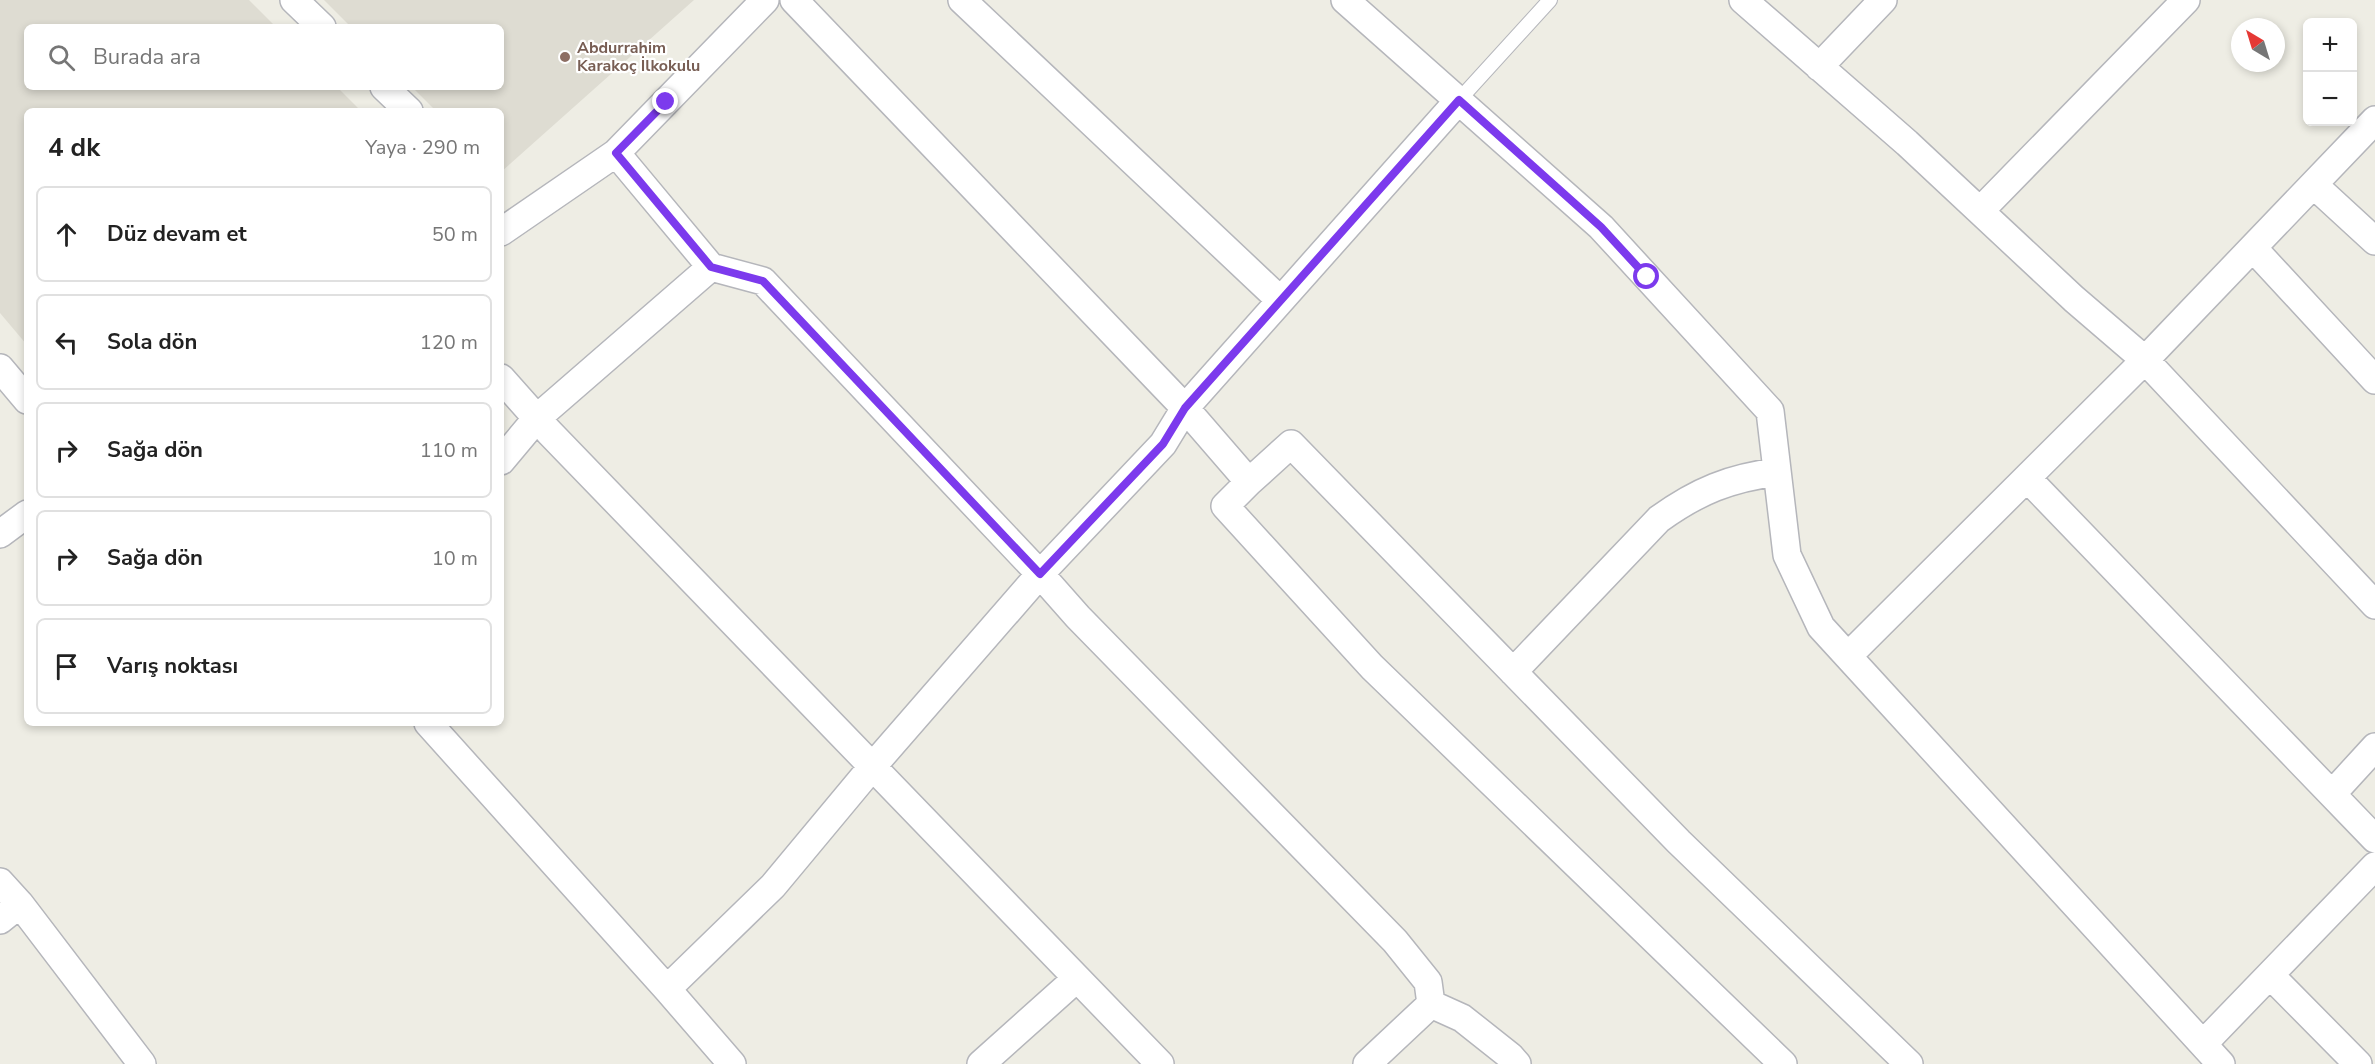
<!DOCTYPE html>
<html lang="tr">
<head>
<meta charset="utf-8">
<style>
  body { margin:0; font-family:"Nunito Sans",sans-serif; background:#f2f2f2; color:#222 }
  .controls { position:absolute; right:18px; top:18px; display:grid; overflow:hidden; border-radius:9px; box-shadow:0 3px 9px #0003 }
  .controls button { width:54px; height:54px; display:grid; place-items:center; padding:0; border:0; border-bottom:2px solid #e0e0e0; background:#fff; color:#222; font:30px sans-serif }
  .compass { position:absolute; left:2231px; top:18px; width:54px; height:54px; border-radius:50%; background:#fff; box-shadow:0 3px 9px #0003; rotate:322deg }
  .stop { position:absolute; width:18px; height:18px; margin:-14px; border:4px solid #7c3aed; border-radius:50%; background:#fff }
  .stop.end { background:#7c3aed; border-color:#fff; box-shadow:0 2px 6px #0008 }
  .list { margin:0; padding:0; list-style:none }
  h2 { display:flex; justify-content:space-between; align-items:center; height:78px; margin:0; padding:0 24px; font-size:26px }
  h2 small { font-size:20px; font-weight:400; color:#767676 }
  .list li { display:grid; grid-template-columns:39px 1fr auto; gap:18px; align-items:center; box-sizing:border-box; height:96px; margin:0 12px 12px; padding:0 12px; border:2px solid #e0e0e0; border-radius:9px }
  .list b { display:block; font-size:22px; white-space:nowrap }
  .list em { font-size:20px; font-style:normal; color:#767676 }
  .icon { flex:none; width:33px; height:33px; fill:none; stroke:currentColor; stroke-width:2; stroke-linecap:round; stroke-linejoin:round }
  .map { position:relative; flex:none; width:2375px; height:1064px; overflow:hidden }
  .search { position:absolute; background:#fff; box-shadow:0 3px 9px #0003; left:24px; top:24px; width:480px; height:66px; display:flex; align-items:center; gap:15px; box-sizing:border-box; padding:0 21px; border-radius:9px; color:#767676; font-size:22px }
  .panel { position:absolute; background:#fff; box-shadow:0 3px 9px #0003; left:24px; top:108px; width:480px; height:618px; border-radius:9px }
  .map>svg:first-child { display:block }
</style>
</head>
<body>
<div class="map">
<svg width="2375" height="1064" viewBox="0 0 2375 1064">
  <rect width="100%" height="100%" fill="#eeede4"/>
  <path fill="#dedcd2" d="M0 0H249L276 27H27V87H337L361 111H27V345L0 313Z
    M324 0H694L501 172V111H436L412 87H501V27H351Z"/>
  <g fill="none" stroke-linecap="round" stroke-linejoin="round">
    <g stroke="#b5b6bb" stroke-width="16">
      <path id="lane" d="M1459 100 1550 0"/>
    </g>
    <g stroke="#b5b6bb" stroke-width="30">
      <path id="street" d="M294 0 322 27
        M962 0 1280 300
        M1345 0 1601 227 1770 411 1787 555 1821 627 2221 1064
        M1743 0 1907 143 2074 299 2145 360 2375 605
        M1819 67 1883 0
        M384 87 409 111
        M1459 100 1185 408 1249 482 1291 444 1679 842 1909 1064
        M616 153 711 267 763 281 1040 574 1078 617 1395 941 1428 982 1431 1004 1367 1064
        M2314 185 2375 241
        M1980 211 2186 0
        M501 232 616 153 765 0
        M2253 248 2375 380
        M0 368 27 400
        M501 378 549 432 1160 1064
        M501 461 537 418 711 267
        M2027 478 2375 839
        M1249 482 1225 506 1372 667 1783 1064
        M0 534 27 514
        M1848 656 2145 360 2375 120
        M1513 672 1659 519C1698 491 1730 478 1777 472
        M428 723 667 989 732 1064
        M2332 794 2375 747
        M0 882 20 904 142 1064
        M0 920 20 904
        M2270 975 2358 1064
        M667 989 773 886 872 767 1040 574 1163 444 1185 408 794 0
        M1431 1004 1462 1018 1510 1056 1517 1064
        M2203 1044 2375 866
        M981 1064 1076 979"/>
    </g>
    <use href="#lane" stroke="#fff" stroke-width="14"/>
    <use href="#street" stroke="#fff" stroke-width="27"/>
  </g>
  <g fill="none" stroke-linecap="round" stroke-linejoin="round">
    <path stroke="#7c3aed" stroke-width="8" d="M666 102 616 153 711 267 763 281 1040 574 1163 444 1185 408 1459 100 1601 227 1647 277"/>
  </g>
  <circle fill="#8d6e63" stroke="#fff" stroke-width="2" cx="565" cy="57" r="6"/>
  <g text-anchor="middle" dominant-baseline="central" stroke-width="4.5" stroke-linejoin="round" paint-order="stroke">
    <g font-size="16" font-weight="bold" fill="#785e54" stroke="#fff" text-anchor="start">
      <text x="577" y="48">Abdurrahim<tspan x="577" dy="18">Karakoç İlkokulu</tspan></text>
    </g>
  </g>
</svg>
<div class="controls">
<button>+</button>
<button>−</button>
</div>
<svg class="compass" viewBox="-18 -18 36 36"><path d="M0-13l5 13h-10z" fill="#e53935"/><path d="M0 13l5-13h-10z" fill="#767676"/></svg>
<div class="stop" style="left:1647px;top:277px"></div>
<div class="stop end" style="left:666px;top:102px"></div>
<div class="search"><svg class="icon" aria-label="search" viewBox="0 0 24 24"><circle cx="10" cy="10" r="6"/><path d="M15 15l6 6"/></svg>Burada ara</div>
<section class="panel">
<h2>4 dk<small>Yaya · 290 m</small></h2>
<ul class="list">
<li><svg class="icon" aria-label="ahead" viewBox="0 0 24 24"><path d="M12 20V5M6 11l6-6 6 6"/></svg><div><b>Düz devam et</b></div><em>50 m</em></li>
<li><svg class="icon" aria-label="left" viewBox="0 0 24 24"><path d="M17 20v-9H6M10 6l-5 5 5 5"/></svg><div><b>Sola dön</b></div><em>120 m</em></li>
<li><svg class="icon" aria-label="right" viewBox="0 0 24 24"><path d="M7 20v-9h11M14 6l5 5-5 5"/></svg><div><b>Sağa dön</b></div><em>110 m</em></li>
<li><svg class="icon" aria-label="right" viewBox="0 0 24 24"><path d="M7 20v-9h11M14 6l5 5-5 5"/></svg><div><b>Sağa dön</b></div><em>10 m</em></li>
<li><svg class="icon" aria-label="arrive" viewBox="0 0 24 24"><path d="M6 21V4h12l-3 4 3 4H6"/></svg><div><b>Varış noktası</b></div></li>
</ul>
</section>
</div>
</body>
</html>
